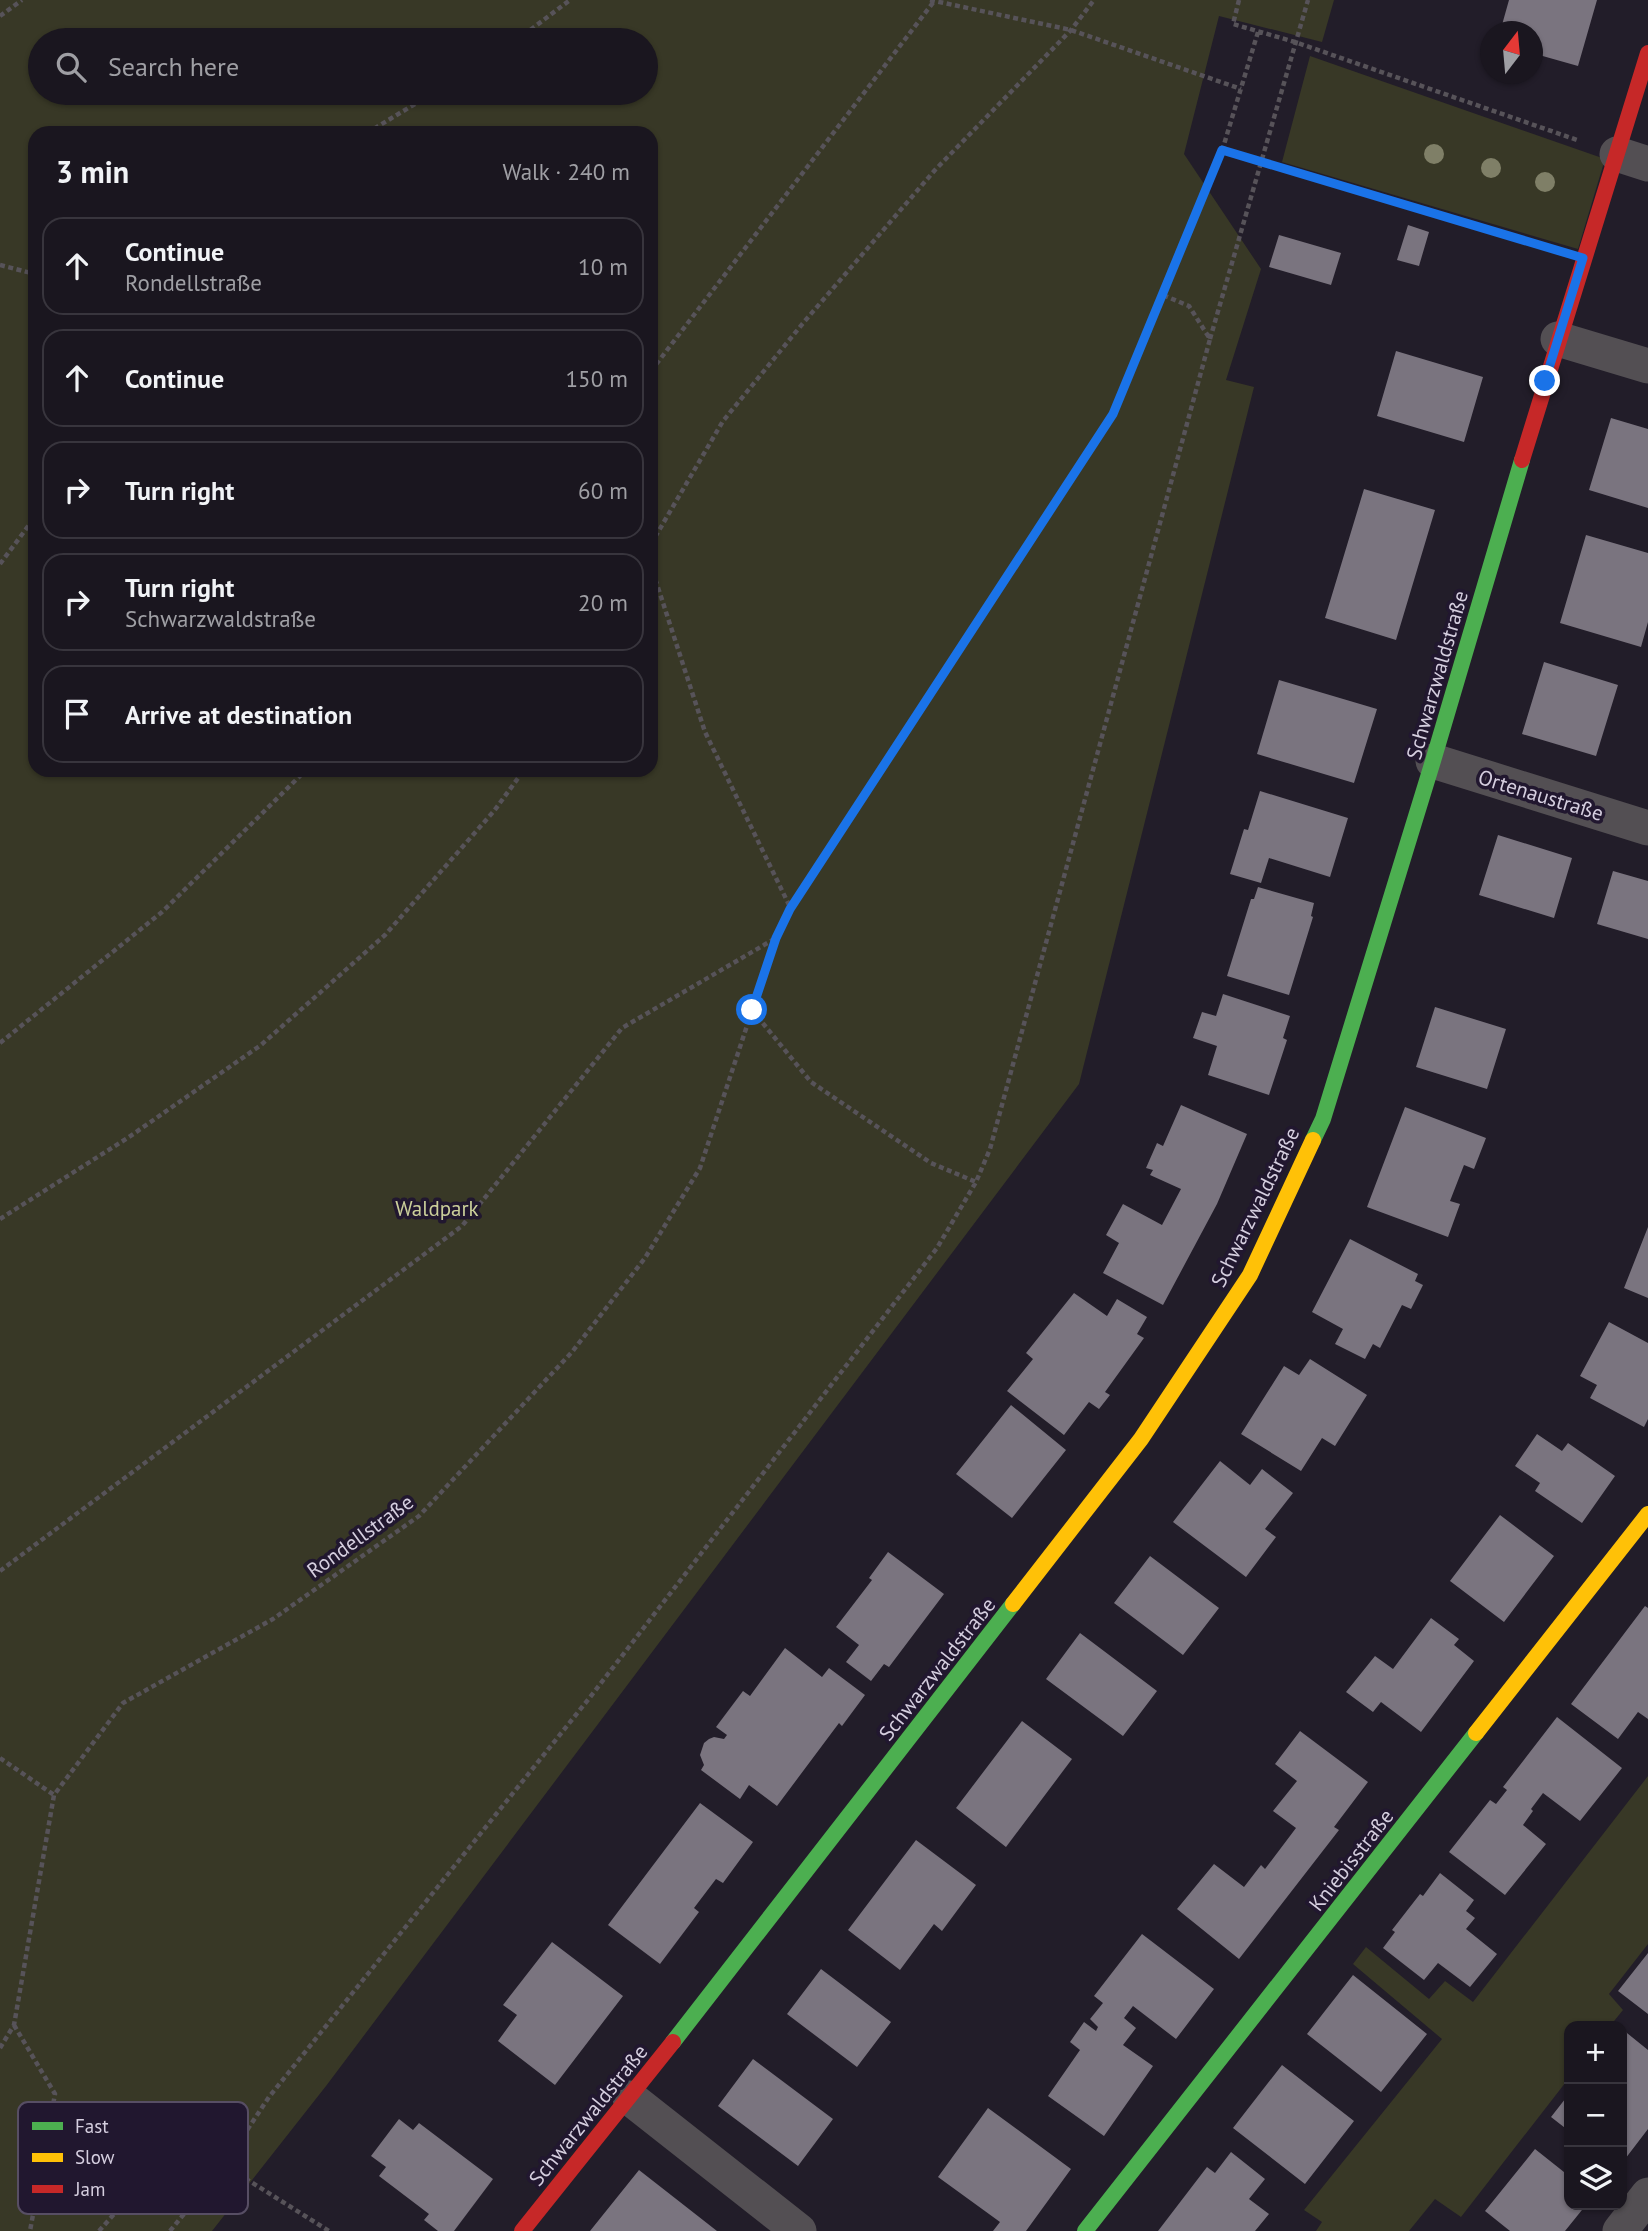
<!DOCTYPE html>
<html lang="en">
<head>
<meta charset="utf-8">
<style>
  body { margin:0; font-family:"PT Sans",sans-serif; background:#231f28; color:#f1f3f6 }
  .controls { position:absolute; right:21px; bottom:21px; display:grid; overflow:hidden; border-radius:14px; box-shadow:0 2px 5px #0004 }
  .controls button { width:63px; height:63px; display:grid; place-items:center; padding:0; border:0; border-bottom:2px solid #38353d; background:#1a161f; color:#f1f3f6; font:35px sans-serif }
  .compass { position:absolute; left:1480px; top:21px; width:63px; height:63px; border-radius:50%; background:#1a161f; box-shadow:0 2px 5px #0004; rotate:16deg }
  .stop { position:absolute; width:21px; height:21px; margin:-16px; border:5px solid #1a73e8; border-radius:50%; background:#fff }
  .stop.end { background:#1a73e8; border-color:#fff; box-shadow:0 2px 7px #0008 }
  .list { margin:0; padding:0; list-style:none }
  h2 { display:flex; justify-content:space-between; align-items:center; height:91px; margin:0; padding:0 28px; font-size:30px }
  h2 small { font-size:23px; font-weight:400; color:#9f9fa4 }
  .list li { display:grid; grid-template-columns:46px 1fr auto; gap:21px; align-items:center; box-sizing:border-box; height:98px; margin:0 14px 14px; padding:0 14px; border:2px solid #38353d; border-radius:21px }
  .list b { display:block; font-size:26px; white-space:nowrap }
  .list p { margin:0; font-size:23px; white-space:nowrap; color:#9f9fa4 }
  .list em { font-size:23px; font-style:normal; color:#9f9fa4 }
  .icon { flex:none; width:38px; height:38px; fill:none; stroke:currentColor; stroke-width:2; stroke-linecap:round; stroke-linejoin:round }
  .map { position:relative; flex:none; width:1648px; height:2231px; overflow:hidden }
  .search { position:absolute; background:#1a161f; box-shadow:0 2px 5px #0004; left:28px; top:28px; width:630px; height:77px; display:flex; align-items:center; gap:18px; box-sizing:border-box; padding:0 24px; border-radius:38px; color:#9f9fa4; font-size:26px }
  .panel { position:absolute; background:#1a161f; box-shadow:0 2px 5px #0004; left:28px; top:126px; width:630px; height:651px; border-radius:21px }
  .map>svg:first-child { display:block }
</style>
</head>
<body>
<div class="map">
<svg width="1648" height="2231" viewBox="0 0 1648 2231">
  <rect width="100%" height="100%" fill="#221d29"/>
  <path fill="#383826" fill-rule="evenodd" d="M0 0H1334L1322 42 1219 16 1184 154 1261 269 1226 380 1254 387 1079 1084 326 2086 212 2231H0ZM646 40V93H40V40ZM35 133H651V770H35Z
    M1310 56 1605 159 1578 249 1282 162Z
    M1648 1776V1944L1609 1994 1623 2010 1610 2026H1569V2078L1461 2217 1435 2199 1409 2231H1316L1322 2222 1304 2210 1442 2039 1353 1964 1366 1947 1429 1999 1445 1981 1473 2002Z"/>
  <path fill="#7a747f" d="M1509 0H1597L1578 66 1532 53V32H1500Z
    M1408 225 1429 232 1419 266 1397 260Z
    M1279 235 1341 253 1331 285 1269 267Z
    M1396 351 1483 377 1464 442 1377 416Z
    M1611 418 1648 429V508L1589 490Z
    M1364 489 1435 510 1396 640 1325 618Z
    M1586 535 1648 553V622L1641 647 1560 623Z
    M1544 662 1618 685 1596 756 1522 734Z
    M1279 680 1377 709 1354 783 1257 754Z
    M1260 791 1348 818 1330 877 1269 858 1261 883 1230 874 1244 829 1248 830Z
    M1498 835 1572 858 1554 918 1479 895Z
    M1613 871 1648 881V939L1597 924Z
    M1258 887 1314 903 1311 916 1313 917 1289 995 1227 976 1251 899H1254Z
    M1223 994 1290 1016 1283 1038 1287 1040 1269 1095 1208 1075 1217 1046 1193 1038 1202 1012 1216 1016Z
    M1435 1007 1506 1029 1487 1089 1416 1067Z
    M1181 1105 1247 1134 1217 1204 1163 1305 1103 1273 1119 1243 1106 1235 1123 1204 1162 1225 1181 1189 1150 1175 1153 1170 1146 1168 1157 1143 1163 1146Z
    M1405 1107 1486 1138 1474 1169 1464 1165 1450 1201 1460 1204 1448 1237 1367 1207Z
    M1648 1227V1298L1624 1288Z
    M1350 1239 1418 1274 1415 1281 1423 1285 1411 1309 1402 1305 1380 1348 1373 1344 1365 1359 1335 1344 1343 1329 1312 1312Z
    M1074 1293 1107 1316 1117 1299 1147 1317 1137 1334 1144 1338 1105 1392 1110 1395 1099 1409 1089 1402 1064 1435 1007 1391 1033 1359 1026 1353Z
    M1609 1322 1648 1343V1419L1644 1427 1590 1398 1597 1385 1580 1376Z
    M1310 1359 1367 1395 1335 1446 1322 1438 1301 1471 1241 1434 1284 1366 1299 1375Z
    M1011 1405 1066 1450 1012 1518 956 1474Z
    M1537 1434 1562 1451 1568 1443 1615 1476 1582 1523 1535 1491 1540 1483 1515 1466Z
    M1220 1461 1250 1485 1262 1469 1293 1493 1265 1529 1276 1537 1246 1577 1173 1522Z
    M1500 1515 1554 1556 1504 1622 1450 1581Z
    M888 1552 944 1594 889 1667 884 1664 871 1681 846 1662 859 1645 836 1627 872 1580 869 1578Z
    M1150 1556 1219 1608 1183 1655 1114 1603Z
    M1645 1606 1648 1608V1719L1638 1712 1618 1739 1571 1704Z
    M1431 1618 1459 1639 1454 1645 1474 1661 1421 1732 1381 1702 1373 1712 1346 1692 1375 1656 1393 1669Z
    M1080 1633 1157 1691 1123 1736 1046 1679Z
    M785 1648 822 1677 829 1668 865 1695 842 1726 839 1723 777 1806 749 1785 740 1799 701 1770 704 1765 700 1755 704 1743 709 1739 714 1737 724 1739 727 1735 716 1727 743 1691 750 1696Z
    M1557 1717 1622 1768 1580 1821 1543 1793 1531 1809 1533 1811 1523 1825 1546 1844 1505 1895 1449 1852 1490 1800 1496 1804 1507 1790 1503 1787Z
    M1022 1721 1072 1759 1006 1847 956 1808Z
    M1300 1731 1368 1782 1334 1827 1339 1830 1239 1959 1177 1909 1214 1864 1244 1887 1261 1865 1265 1869 1296 1828 1273 1811 1297 1781 1275 1764Z
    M700 1803 753 1842 723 1883 716 1879 694 1908 699 1912 660 1964 608 1925Z
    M916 1840 976 1885 942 1931 934 1924 900 1970 848 1930Z
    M1440 1873 1474 1900 1466 1911 1475 1918 1466 1929 1497 1954 1470 1987 1438 1963 1424 1980 1383 1948 1395 1932 1392 1930 1420 1894 1423 1896Z
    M1142 1934 1214 1989 1176 2039 1133 2006 1124 2018 1136 2028 1123 2045 1153 2066 1104 2136 1048 2096 1080 2050 1070 2042 1084 2022 1096 2031 1098 2027 1090 2019 1103 2003 1094 1996Z
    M552 1942 623 1996 555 2085 498 2041 517 2015 503 2005Z
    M1648 1953V2014L1618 1991Z
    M821 1969 891 2022 857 2067 787 2014Z
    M1353 1975 1427 2034 1381 2092 1307 2034Z
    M1622 2029 1648 2050V2129L1622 2163Z
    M753 2059 833 2119 798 2166 718 2106Z
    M1282 2065 1354 2121 1305 2184 1233 2128Z
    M1569 2094V2131L1551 2117Z
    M988 2108 1071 2169 1026 2231H993L1000 2222 938 2177Z
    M399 2119 413 2130 419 2123 493 2179 454 2231H438L424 2220 429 2214 379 2176 386 2167 371 2156Z
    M1535 2149 1569 2176V2205H1586L1565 2231H1510L1485 2211Z
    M1231 2152 1265 2179 1249 2199 1269 2214 1255 2231H1158L1207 2167 1215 2173Z
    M639 2170 671 2195 717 2231H590Z"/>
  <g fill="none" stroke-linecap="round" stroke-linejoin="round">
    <path stroke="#575359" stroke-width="4.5" stroke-dasharray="5 3.5" stroke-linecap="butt" d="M930 0 1071 30 1241 89
      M1239 0 1233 24 1295 42 1580 141
      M0 16 22 0
      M517 40 570 0
      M367 133 433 93
      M1222 151 1546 247
      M0 265 35 274
      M1210 339 1308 0
      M651 371 935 0
      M651 544 723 421 804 322 935 170 1071 30 1094 0
      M0 564 35 517
      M791 909 1113 414 1222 151 1258 32
      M752 1010 811 1082 931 1163 976 1182
      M0 1043 162 912 306 770
      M0 1219 129 1137 261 1045 385 935 494 811 524 770
      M0 1571 462 1226 622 1028 776 938
      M0 1758 54 1795
      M14 2025 55 2094 30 2231
      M0 2048 14 2025 54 1795 123 1703 273 1619 419 1516 572 1352 645 1258 700 1168 776 938 791 909 705 732 651 566
      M99 2231 155 2168 224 2165 329 2231
      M170 2231 224 2165 269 2097 591 1696 937 1248 976 1182 990 1149 1210 339 1189 306 1163 295"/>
    <path stroke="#534f53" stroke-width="35" d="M1617 154 1648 164
      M1558 339 1648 366
      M1433 761 1648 828
      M630 2098 799 2231
      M1620 2231 1648 2195"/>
    <path stroke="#4caf50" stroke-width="16" d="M1313 1140 1323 1119 1433 761 1522 460
      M673 2042 1013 1604
      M1085 2231 1476 1733"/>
    <path stroke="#ffc107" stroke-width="16" d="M1013 1604 1141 1439 1250 1275 1313 1140
      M1476 1733 1648 1514"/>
    <path stroke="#c62828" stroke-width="16" d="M1522 460 1648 53
      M522 2231 673 2042"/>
  </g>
  <g fill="#7f7f67">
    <circle cx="1434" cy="154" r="10"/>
    <circle cx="1491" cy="168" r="10"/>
    <circle cx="1545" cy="182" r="10"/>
  </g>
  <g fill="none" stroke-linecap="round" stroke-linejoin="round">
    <path stroke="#1a73e8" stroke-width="9" d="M752 1010 776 938 790 909 1113 414 1222 150 1583 258 1545 381"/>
  </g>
  <g text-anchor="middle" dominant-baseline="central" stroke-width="7" stroke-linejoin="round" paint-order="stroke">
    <g font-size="21" fill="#d5cedf" stroke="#21172f">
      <text transform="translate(1437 675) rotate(-74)">Schwarzwaldstraße</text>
      <text transform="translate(1541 795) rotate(17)">Ortenaustraße</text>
      <text transform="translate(1255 1207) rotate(-64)">Schwarzwaldstraße</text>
      <text transform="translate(360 1536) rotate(-36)">Rondellstraße</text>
      <text transform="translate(937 1669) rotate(-52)">Schwarzwaldstraße</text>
      <text transform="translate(1351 1860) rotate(-52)">Kniebisstraße</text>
      <text transform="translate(588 2115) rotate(-51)">Schwarzwaldstraße</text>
    </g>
    <g font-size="21" fill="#cbcf9a" stroke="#21172f">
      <text x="437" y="1208">Waldpark</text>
    </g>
  </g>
  <rect x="18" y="2102" width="230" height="112" rx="10" fill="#21172f" stroke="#574e64" stroke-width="2"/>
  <rect x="32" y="2122" width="31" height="8" fill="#4caf50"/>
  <rect x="32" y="2153" width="31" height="9" fill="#ffc107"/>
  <rect x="32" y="2185" width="31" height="8" fill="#c62828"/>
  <g font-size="19" fill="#d5cedf">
    <text x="75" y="2133">Fast</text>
    <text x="75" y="2164">Slow</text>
    <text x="75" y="2196">Jam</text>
  </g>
</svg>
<div class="controls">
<button>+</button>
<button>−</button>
<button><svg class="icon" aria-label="layers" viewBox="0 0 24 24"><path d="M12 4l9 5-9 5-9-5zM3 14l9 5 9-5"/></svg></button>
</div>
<svg class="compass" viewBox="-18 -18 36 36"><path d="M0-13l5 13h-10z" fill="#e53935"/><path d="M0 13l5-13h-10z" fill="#9f9fa4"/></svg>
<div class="stop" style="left:752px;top:1010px"></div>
<div class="stop end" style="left:1545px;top:381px"></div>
<div class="search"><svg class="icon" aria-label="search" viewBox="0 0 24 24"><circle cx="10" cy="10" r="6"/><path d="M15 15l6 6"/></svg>Search here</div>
<section class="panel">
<h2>3 min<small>Walk · 240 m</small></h2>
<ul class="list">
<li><svg class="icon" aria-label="ahead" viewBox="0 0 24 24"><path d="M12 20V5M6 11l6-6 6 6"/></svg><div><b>Continue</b><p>Rondellstraße</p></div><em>10 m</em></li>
<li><svg class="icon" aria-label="ahead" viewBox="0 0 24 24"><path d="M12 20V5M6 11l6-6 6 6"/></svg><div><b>Continue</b></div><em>150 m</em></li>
<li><svg class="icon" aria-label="right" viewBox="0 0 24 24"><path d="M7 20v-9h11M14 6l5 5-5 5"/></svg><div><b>Turn right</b></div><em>60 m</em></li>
<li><svg class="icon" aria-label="right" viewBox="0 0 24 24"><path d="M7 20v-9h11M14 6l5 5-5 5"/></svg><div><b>Turn right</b><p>Schwarzwaldstraße</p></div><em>20 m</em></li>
<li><svg class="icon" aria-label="arrive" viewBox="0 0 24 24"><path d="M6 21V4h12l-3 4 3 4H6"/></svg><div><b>Arrive at destination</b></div></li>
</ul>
</section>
</div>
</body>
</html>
